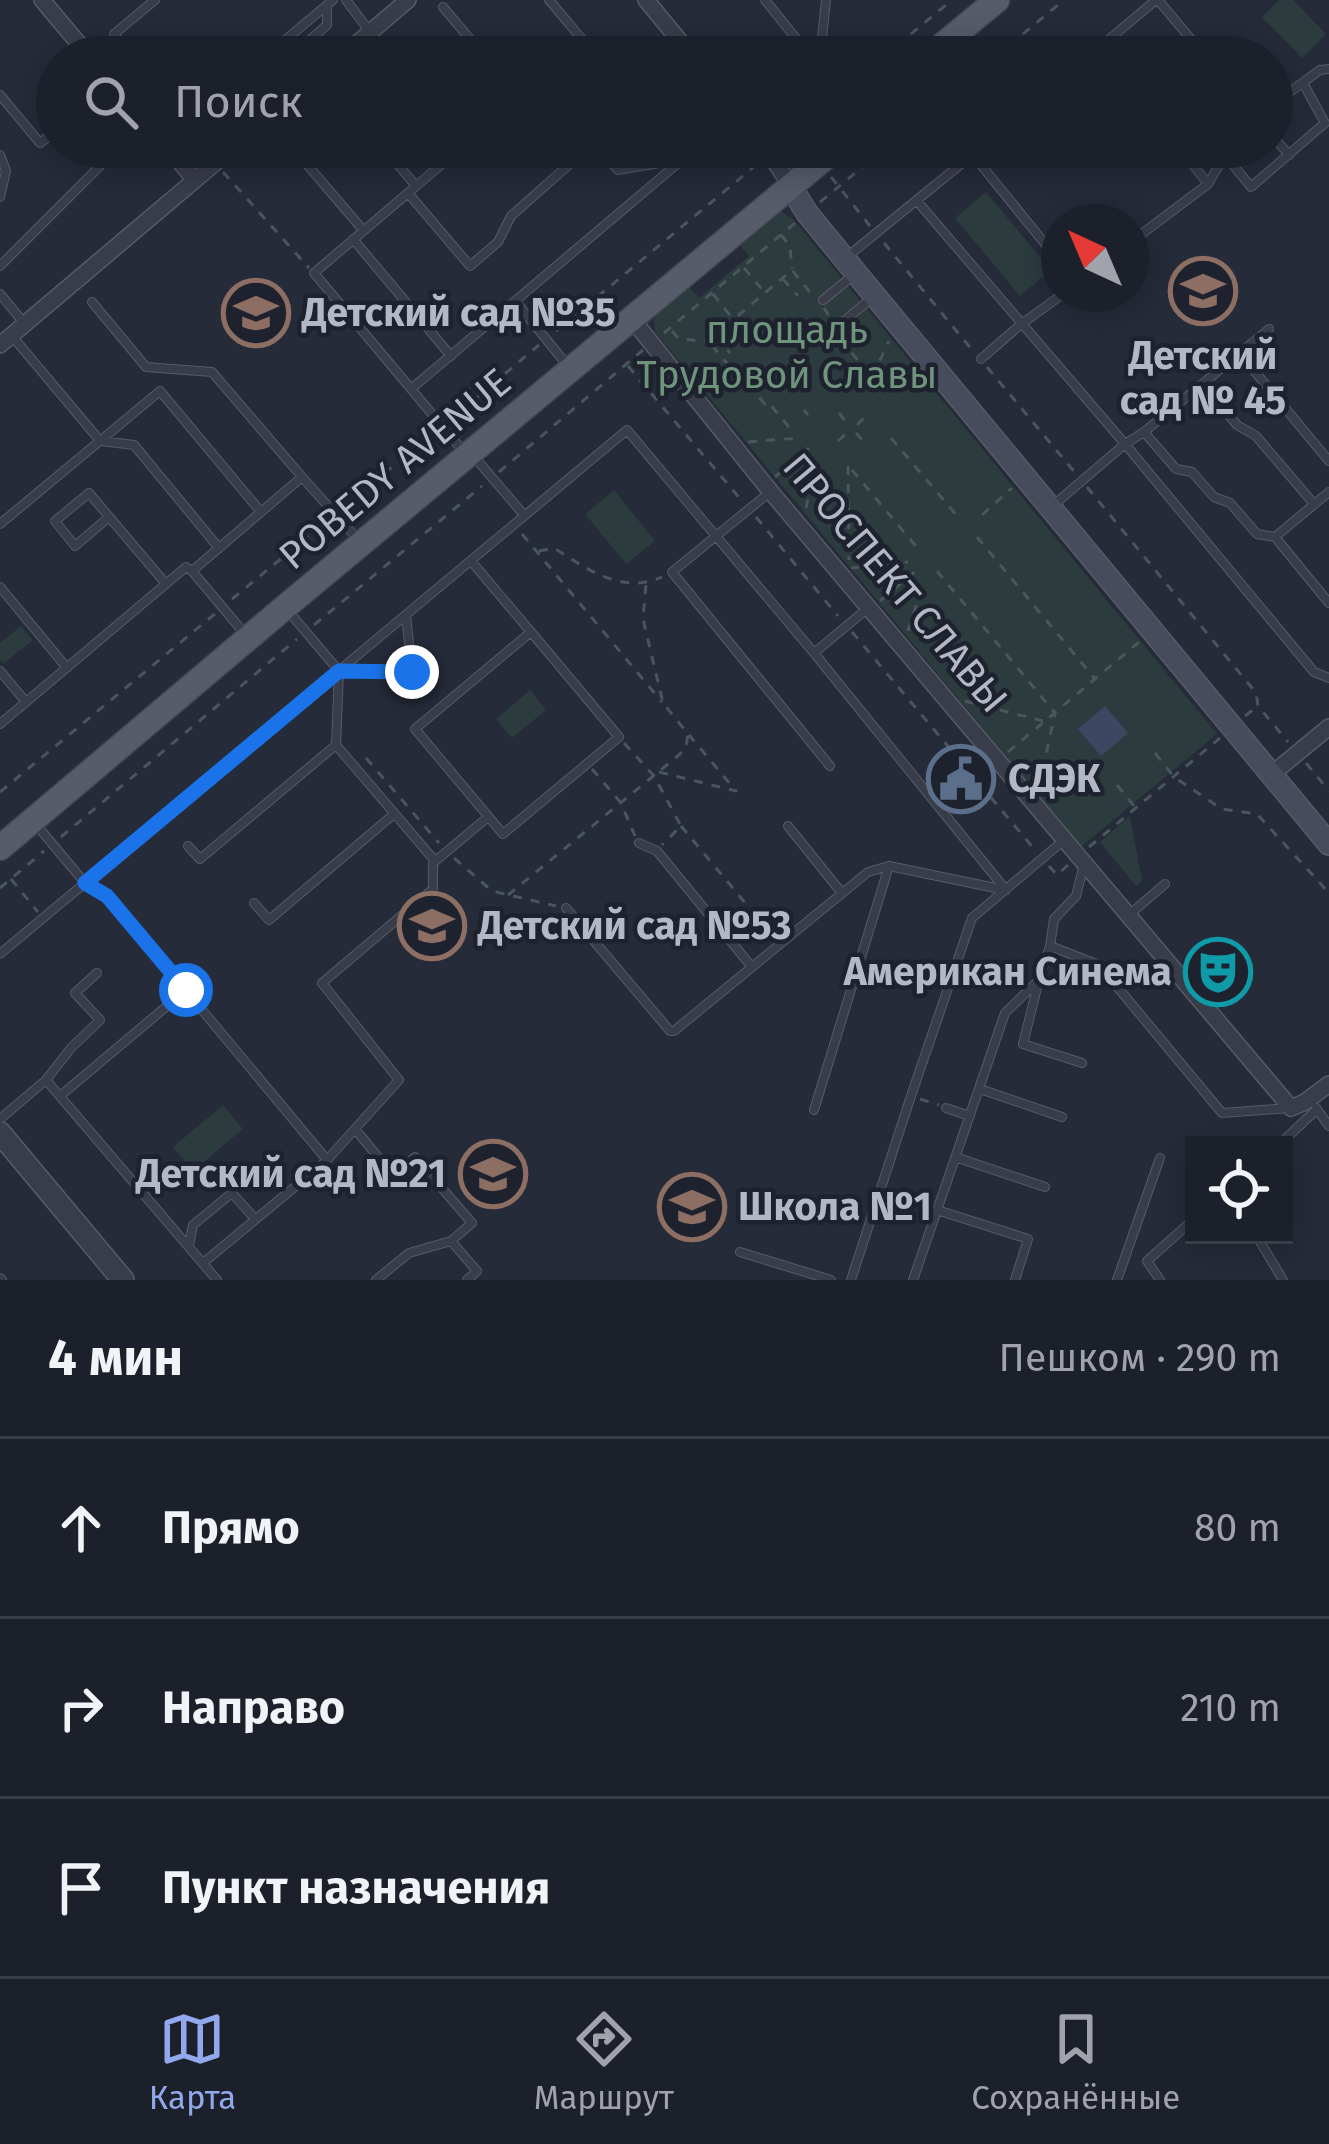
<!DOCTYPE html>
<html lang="ru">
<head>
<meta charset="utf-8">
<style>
  body { margin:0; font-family:"Fira Sans",sans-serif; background:#252833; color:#f1f3f6 }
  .controls { position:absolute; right:36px; bottom:36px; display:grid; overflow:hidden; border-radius:0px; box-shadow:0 6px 30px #0003 }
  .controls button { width:108px; height:108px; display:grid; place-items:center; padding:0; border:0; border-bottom:3px solid #3a3e47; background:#1c202b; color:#f1f3f6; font:60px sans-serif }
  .compass { position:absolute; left:1041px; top:204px; width:108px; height:108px; border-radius:50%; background:#1c202b; box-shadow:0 6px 30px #0003; rotate:316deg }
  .stop { position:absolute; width:36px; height:36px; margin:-27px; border:9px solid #1a73e8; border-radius:50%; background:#fff }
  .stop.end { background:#1a73e8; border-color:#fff; box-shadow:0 3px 12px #0008 }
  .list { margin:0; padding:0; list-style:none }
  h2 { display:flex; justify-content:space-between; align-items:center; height:156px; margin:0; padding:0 48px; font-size:51px }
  h2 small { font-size:39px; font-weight:400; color:#a0a3a9 }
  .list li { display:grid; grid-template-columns:78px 1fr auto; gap:36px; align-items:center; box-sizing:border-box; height:180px; padding:0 48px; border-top:3px solid #3a3e47 }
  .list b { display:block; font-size:45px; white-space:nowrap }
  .list em { font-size:39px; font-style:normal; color:#a0a3a9 }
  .icon { flex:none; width:66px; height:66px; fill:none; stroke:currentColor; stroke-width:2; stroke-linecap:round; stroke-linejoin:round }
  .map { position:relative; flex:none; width:1329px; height:1280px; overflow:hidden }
  .search { position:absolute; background:#1c202b; box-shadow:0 6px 30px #0003; left:36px; right:36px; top:36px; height:132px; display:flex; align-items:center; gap:30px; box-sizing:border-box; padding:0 42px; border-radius:66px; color:#a0a3a9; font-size:45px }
  .sheet { height:696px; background:#1c202b }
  nav { display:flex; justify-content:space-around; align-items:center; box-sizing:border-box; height:168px; border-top:3px solid #3a3e47; background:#1c202b; font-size:33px; color:#a0a3a9 }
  nav a { display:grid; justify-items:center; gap:6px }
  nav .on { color:#92a8ec }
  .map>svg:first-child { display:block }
</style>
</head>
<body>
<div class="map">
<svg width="1329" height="1280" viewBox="0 0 1329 1280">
  <rect width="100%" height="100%" fill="#252b39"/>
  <path fill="#2b3b3e" d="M1279 0H1293L1326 34 1302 58 1262 17Z
    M986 192 1051 270 1020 296 955 218Z
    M771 212H782L793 219 1217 734 1081 847 655 332 653 315 686 284 699 298 749 256 737 241Z
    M614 490 655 541 626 564 585 514Z
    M21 626 33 640 3 664 0 660V643Z
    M530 690 546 710 512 738 496 719Z
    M1130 816 1142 881 1136 886 1100 842Z
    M223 1105 243 1129 193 1171 173 1147Z"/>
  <path fill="#3d4761" d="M1105 706 1128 733 1101 756 1078 729Z"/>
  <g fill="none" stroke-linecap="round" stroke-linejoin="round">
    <g stroke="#575b68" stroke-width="10">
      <path id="service" d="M346 0 370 32
        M549 0 597 57
        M765 0 806 51
        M1158 0 1206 57
        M443 7 485 57
        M133 57 114 34 155 0
        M265 57 333 0
        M290 57 327 25V7
        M569 57 586 43
        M800 57 822 38 826 0
        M1088 57 1156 0
        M0 95 40 143 57 130
        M1272 105 1320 70 1329 69
        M1272 135 1289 155
        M292 147 363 230
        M383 147 416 186
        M462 147 314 273 458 445 477 460 524 515
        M596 147 618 170 683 159 696 147
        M1179 147 1208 184
        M1224 154 1251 187 1325 123 1303 83
        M0 155 6 171 0 197
        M973 155 1059 261
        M408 193 470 266 498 242 511 216 589 147
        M917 201 1125 444 1314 672 1329 678
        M353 239 451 356
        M1131 242 1208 184 1230 147
        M848 256 982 147
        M0 266 101 165
        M0 294 24 323
        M823 300 855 274
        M92 302 146 367 212 372 302 477
        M516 302 563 360
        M837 327 874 296
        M12 336 96 436
        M1241 355 1329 461
        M981 359 1020 325 1063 294
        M1204 384 1237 425 1256 436 1314 504
        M411 389 683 159 673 147
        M1144 432 1176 469 1192 472 1214 497 1230 503 1257 534 1275 537 1329 603
        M101 441 134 445 219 548
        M770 492 672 572 830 766
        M1050 508 1125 444 1144 432 1269 329
        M109 517 75 546 55 521 89 493 166 584
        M0 524 160 391 261 512
        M1275 537 1329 492
        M471 561 531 632 415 729 503 834 619 737 531 632
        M192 571 239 627
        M0 587 67 668
        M289 612 339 671 336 745 435 861
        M814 653 868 608
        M0 671 26 702
        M341 671 412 672 406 615
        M0 724 186 567 192 571 302 477 352 533
        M34 822 85 883 107 896 327 1160 203 1263
        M788 826 841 892
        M639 843 657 851 751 966
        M188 846 200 859 336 745
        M254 903 269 920 394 814
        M566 908 670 1031H674L868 872 889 866 1005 890
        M1130 914 1165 884
        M1050 946 1099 965 1222 1113 1290 1108
        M0 954 627 430 814 653 1006 890
        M1038 984 1023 1044 1082 1063
        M46 1080 217 1280
        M980 1089 1062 1117
        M60 1096 186 990
        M946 1108 970 1116
        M1316 1108 1329 1126
        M814 1110 889 866
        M0 1119 46 1080 71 1048 100 1020 75 993 97 973
        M355 1129 393 1175 415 1157 472 1223 451 1241 409 1253 376 1280
        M1279 1145 1317 1109
        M955 1157 1045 1187
        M327 1160 399 1080 322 983 433 889V863L488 817
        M937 1210 1028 1239 1015 1280
        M1256 1235 1283 1280
        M451 1241 477 1271 467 1280
        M189 1245 193 1225 232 1193 255 1219
        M740 1252 831 1280
        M0 1278 2 1280
        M851 1280 911 1096 972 918 1064 840
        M913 1280 1005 1013 1039 980 1050 946 1054 919 1076 896 1084 864
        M1117 1280 1160 1158
        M1160 1280 1147 1261 1194 1219"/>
    </g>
    <g stroke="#575b68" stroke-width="18">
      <path id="minor" d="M42 0 90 57
        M646 0 693 57
        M341 57 408 0
        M167 147 195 180
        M765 147 785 177
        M632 319 771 492 1291 1108 1305 1102 1329 1084
        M0 345 234 147
        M1272 774 1329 727"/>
    </g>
    <g stroke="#575b68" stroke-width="24">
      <path id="tertiary" d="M0 1133 123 1280"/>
    </g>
    <g stroke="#575b68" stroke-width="24">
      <path id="secondary" d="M791 187 807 213 856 273 1329 844"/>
    </g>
    <g stroke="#424653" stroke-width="27">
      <path id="primary" d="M928 57 997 0
        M0 848 285 607 838 147"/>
    </g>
    <path stroke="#49565c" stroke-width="3" stroke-dasharray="9 9" stroke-linecap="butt" d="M883 57 952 0
      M995 57 1064 0
      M223 172 309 268
      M831 177 870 226
      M820 202 887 147
      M781 235 790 246 792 269
      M884 243 973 351
      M744 268 765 293
      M783 279 798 296
      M713 294 733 319
      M824 308 828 314 825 317 828 323
      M556 331 761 161
      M672 331 679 339 707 341
      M664 333 795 223
      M716 336 730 353
      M840 339 862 365
      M628 366 742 501
      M987 367 1077 475
      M872 377 889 341
      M840 380 844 385
      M881 388 908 367
      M804 410 808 415
      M839 413 848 424
      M450 420 539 345
      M857 425 866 416
      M789 427 768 402 765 404 745 381 743 382 708 341 792 270 813 296
      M856 433 864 442
      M891 438 959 518
      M838 441 848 432
      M748 442 798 438
      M848 466 849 560
      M852 470 920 551
      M499 472 643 350
      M775 477 809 448
      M1087 487 1256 693 1258 706 1288 742
      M343 508 433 433
      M806 508 817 457
      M982 515 1012 488
      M756 517 838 616
      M522 534 662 702
      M977 537 1095 679
      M539 551 554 548C587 569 622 595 662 577
      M851 568 908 562
      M937 571 1055 713 1039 787
      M232 599 327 521
      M880 601 916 571
      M314 625 482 486
      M908 631 924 581
      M852 632 1035 850
      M965 701 1043 721
      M1245 716 1258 706
      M624 743 654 776 681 826 662 845
      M1008 752 1139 642
      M1155 753 1174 777 1222 809 1257 814 1329 893
      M366 758 439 843
      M1306 763 1329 791
      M592 769 621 803 635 836
      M659 772 736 791 689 735
      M1117 785 1135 807
      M0 792 216 613
      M681 826 772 935
      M61 837 297 639
      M1089 847 1220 738
      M454 858 492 891 556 906
      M1049 866 1057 875 1068 865
      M11 879 38 912
      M0 888 44 851
      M508 895 679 755 686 747 688 734 663 703 643 619 646 584
      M920 1099 939 1105"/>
    <use href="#service" stroke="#393d4a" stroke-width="8"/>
    <use href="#minor" stroke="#393d4a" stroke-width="15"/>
    <use href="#tertiary" stroke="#393d4a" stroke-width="21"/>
    <use href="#secondary" stroke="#474c5c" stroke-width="21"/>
    <use href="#primary" stroke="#575c6a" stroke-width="24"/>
  </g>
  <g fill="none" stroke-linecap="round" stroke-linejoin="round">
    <path stroke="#1a73e8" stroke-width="15" d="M186 990 107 896 85 883 339 671 412 672"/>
  </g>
  <defs>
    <g id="school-ring" transform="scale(3.45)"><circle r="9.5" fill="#1e222f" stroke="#8d6e63" stroke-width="1.5"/><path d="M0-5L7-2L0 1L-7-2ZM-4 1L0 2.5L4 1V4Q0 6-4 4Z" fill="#8d6e63"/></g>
    <g id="civic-ring" transform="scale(3.45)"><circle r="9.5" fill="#1e222f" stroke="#5c6f8a" stroke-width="1.5"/><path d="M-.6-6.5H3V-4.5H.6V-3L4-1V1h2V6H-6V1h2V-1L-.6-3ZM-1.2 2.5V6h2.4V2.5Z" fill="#5c6f8a"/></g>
    <g id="theatre-ring" transform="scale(3.45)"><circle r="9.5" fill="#1e222f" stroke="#0f9aa8" stroke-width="1.5"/><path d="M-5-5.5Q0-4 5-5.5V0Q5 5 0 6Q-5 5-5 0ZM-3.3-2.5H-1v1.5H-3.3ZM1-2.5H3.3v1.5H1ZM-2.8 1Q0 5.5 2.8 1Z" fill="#0f9aa8"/></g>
  </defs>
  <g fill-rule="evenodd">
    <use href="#school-ring" x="1203" y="291"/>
    <use href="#school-ring" x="256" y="313"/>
    <use href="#civic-ring" x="961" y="779"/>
    <use href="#school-ring" x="432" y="926"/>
    <use href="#theatre-ring" x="1218" y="972"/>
    <use href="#school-ring" x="493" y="1174"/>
    <use href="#school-ring" x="692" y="1207"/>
  </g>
  <g text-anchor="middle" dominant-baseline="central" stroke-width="9" stroke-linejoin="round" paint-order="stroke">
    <g font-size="39" font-weight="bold" fill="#b4b8c5" stroke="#1e222f" text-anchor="start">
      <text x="302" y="313">Детский сад №35</text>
      <text x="1203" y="356" text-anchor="middle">Детский<tspan x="1203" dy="45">сад № 45</tspan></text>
      <text x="1008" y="779">СДЭК</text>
      <text x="478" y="926">Детский сад №53</text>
      <text x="1172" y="972" text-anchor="end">Американ Синема</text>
      <text x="446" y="1174" text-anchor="end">Детский сад №21</text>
      <text x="738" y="1207">Школа №1</text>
    </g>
    <g font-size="39" fill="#6e947c" stroke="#1e222f">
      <text x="787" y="330">площадь<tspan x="787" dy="45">Трудовой Славы</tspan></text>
    </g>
    <g font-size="39" fill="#b4b8c5" stroke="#1e222f">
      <text transform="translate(395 469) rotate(-40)">POBEDY AVENUE</text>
      <text transform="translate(895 583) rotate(50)">ПРОСПЕКТ СЛАВЫ</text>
    </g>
  </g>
</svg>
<div class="controls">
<button><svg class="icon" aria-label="locate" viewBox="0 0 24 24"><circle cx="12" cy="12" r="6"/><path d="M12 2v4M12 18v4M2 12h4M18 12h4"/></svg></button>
</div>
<svg class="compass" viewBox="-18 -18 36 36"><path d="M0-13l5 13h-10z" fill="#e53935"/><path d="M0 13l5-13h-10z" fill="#a0a3a9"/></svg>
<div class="stop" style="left:186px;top:990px"></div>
<div class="stop end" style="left:412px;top:672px"></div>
<div class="search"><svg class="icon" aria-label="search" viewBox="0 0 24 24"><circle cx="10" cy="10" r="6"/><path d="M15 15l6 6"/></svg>Поиск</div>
</div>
<section class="sheet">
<h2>4 мин<small>Пешком · 290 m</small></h2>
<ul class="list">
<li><svg class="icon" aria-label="ahead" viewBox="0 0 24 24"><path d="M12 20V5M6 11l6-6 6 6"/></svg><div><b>Прямо</b></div><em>80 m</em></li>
<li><svg class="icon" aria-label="right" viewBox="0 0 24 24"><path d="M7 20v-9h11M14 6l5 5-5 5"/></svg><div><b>Направо</b></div><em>210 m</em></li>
<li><svg class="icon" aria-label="arrive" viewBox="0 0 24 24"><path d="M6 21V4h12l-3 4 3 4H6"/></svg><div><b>Пункт назначения</b></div></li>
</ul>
</section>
<nav>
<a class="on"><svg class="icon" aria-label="map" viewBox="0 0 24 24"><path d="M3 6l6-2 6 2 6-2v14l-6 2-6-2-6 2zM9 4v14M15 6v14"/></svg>Карта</a>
<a><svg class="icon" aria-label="directions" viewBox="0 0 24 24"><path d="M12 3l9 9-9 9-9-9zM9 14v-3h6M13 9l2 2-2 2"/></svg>Маршрут</a>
<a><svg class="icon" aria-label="saved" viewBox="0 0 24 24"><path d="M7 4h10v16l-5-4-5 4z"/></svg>Сохранённые</a>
</nav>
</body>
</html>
